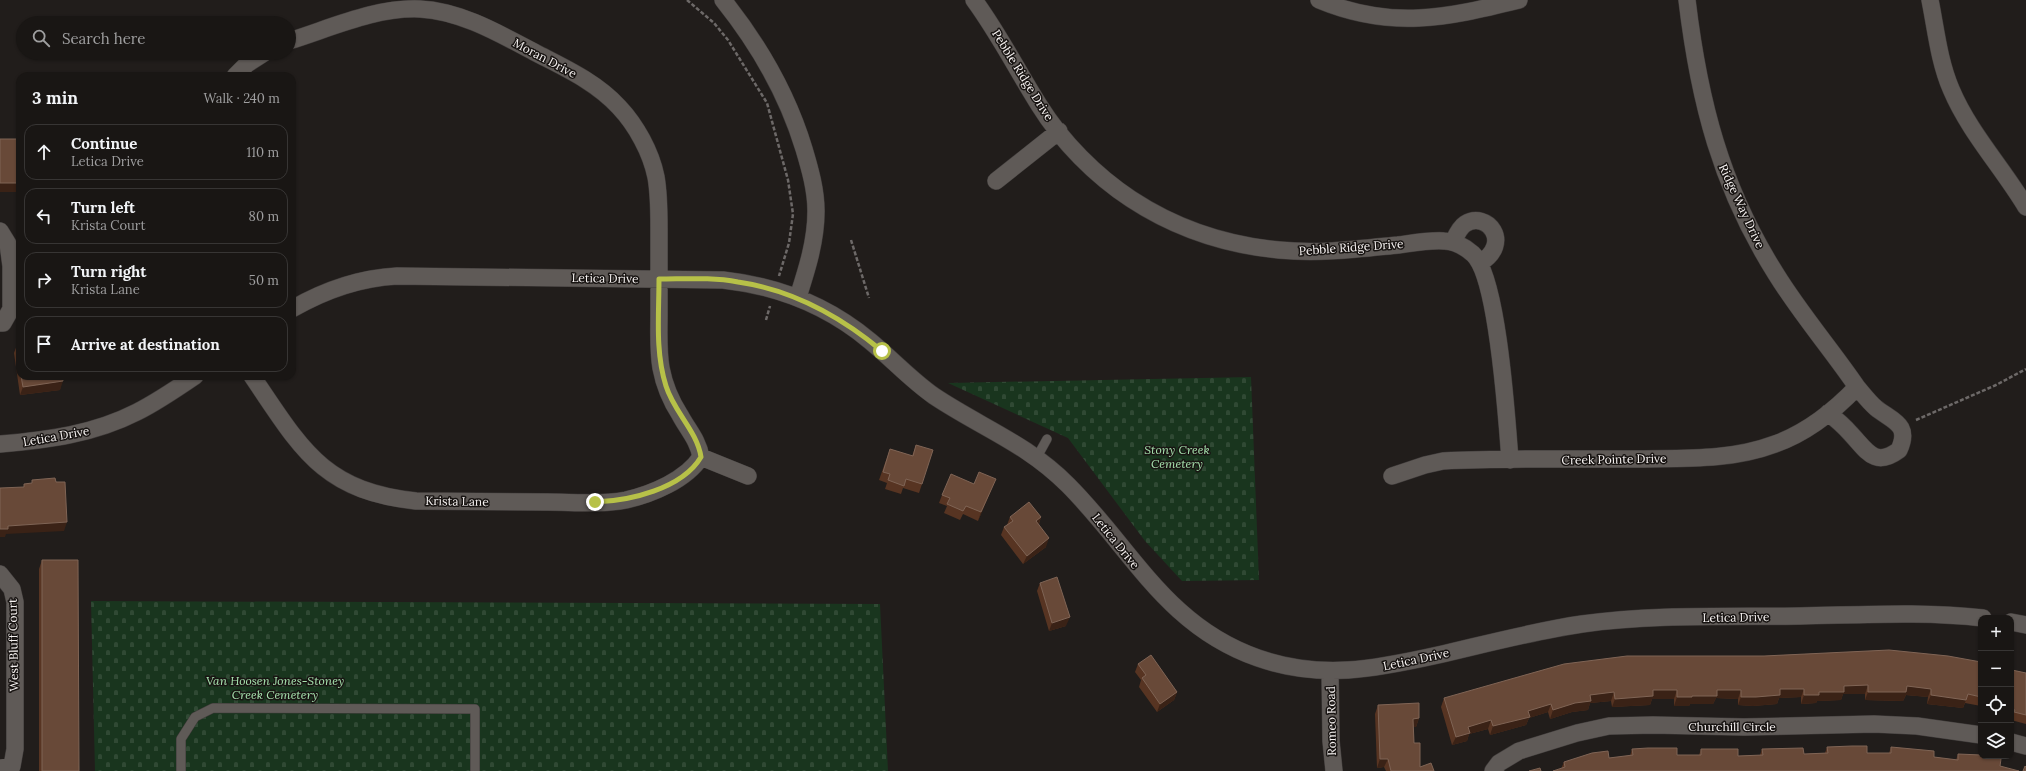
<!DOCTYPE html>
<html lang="en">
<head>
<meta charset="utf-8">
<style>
  body { margin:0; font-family:Lora,serif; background:#262322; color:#f1f3f6 }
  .controls { position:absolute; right:12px; bottom:12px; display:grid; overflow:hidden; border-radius:8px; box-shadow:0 1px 3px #0004 }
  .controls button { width:36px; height:36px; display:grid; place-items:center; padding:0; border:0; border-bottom:1px solid #373534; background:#191614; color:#f1f3f6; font:20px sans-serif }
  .stop { position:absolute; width:12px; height:12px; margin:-9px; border:3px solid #b7c148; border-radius:50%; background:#fff }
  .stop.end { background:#b7c148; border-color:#fff; box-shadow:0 1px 4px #0008 }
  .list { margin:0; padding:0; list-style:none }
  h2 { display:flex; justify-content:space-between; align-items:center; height:52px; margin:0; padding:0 16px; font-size:17px }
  h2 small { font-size:13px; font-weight:400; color:#9f9fa0 }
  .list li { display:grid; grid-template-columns:26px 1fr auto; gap:12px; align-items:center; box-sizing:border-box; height:56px; margin:0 8px 8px; padding:0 8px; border:1px solid #373534; border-radius:12px }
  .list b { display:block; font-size:15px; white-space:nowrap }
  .list p { margin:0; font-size:13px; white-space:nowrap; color:#9f9fa0 }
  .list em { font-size:13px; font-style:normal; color:#9f9fa0 }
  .icon { flex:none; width:22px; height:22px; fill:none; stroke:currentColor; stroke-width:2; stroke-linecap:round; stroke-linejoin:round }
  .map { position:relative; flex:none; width:2026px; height:771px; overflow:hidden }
  .search { position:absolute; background:#191614; box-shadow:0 1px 3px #0004; left:16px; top:16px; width:280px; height:44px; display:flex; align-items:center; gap:10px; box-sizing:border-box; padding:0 14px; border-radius:22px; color:#9f9fa0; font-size:15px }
  .panel { position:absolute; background:#191614; box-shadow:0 1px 3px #0004; left:16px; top:72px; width:280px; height:308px; border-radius:12px }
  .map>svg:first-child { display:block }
</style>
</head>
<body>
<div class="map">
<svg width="2026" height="771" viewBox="0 0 2026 771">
  <defs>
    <pattern id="cemetery-stones" width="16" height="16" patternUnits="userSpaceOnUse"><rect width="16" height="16" fill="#19351e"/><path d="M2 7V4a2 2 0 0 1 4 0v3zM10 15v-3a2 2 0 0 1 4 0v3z" fill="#304934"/></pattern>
  </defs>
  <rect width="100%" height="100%" fill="#211d1b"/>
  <path fill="url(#cemetery-stones)" d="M1251 377 1259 580 1182 581 1145 541 1068 438 948 383Z
    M91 601 880 604 888 771H95Z"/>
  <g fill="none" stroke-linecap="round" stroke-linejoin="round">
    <g stroke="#3f3b3a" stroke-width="10">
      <path id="service" d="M1037 457 1047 439
        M181 771V739L195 717 213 708 475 709V771"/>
    </g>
    <g stroke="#3f3b3a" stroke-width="18">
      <path id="minor" d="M723 0C759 45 787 93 804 149 810 169 816 190 816 211 816 241 807 269 798 297
        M974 0C999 34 1017 70 1039 105 1062 142 1096 176 1131 199 1175 228 1226 245 1279 250 1319 254 1358 249 1398 245 1413 243 1429 240 1444 241 1455 241 1465 247 1473 254 1498 277 1507 422 1510 460
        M1319 0C1391 30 1446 18 1519 0
        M1930 0C1936 30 1939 61 1951 89 1969 132 2002 167 2026 207
        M289 41C331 28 376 7 420 9 461 11 500 34 536 53 565 68 596 82 619 107 636 125 651 152 656 177 659 194 659 211 659 228 659 258 659 287 659 316 659 333 658 351 661 368 664 384 671 401 680 415 688 430 698 440 701 457L748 476
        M235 76 247 64 264 53
        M996 181 1059 131
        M0 231 8 244 11 266V309L3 323H0
        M1453 242C1456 236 1459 228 1465 224 1487 210 1513 243 1480 263
        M292 309C325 290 359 278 397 276L723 280C777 286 828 306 870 341 892 359 911 380 934 396 982 428 1026 443 1068 485 1132 549 1166 626 1258 658 1321 680 1375 669 1438 655 1486 644 1534 631 1582 624 1654 614 1728 617 1800 616 1861 615 1923 611 1983 618
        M252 376C301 448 322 491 416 501 459 501 503 502 547 502 573 502 600 505 626 500 652 494 686 480 701 457
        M1828 413C1836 419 1844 426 1851 434 1867 451 1875 468 1899 450 1911 424 1892 421 1876 408 1869 402 1863 394 1857 387
        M0 444C48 440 94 434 137 412 157 402 176 389 195 376
        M1392 476 1425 465 1443 461C1507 458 1571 459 1634 459 1682 458 1730 461 1775 444 1806 433 1835 410 1857 387 1831 349 1800 313 1776 274 1721 187 1699 101 1687 0
        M0 574 12 589 15 602V749L12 766 0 768
        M2011 622 2026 625
        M1330 671 1331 741 1334 771
        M2011 742 2026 746
        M1493 771 1499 763 1519 751 1577 733 1609 726 1653 725 1744 727 1874 724 1917 726 1981 735"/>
    </g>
    <path stroke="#6d6968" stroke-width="2.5" stroke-dasharray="4 2" stroke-linecap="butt" d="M687 0 714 23 728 40 767 103 788 180 793 214 789 243 779 276
      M851 240 869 298
      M766 320 770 306
      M1916 420 1996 385 2026 369"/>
    <use href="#service" stroke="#5f5a57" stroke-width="9"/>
    <use href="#minor" stroke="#5f5a57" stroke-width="17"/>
  </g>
  <path fill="#573422" d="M20 344V376H62L60 390 20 395 14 353 17 345Z
    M916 445 922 484 919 493 903 488 901 494 885 489 887 483 879 480 890 449 912 456Z
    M996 479 992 488 978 521 963 514 960 520 944 513 947 506 939 503 942 495Z
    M1010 517H1041L1039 524 1046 547 1023 564 1001 535 1004 527 1007 525Z
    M42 560 79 771H39V569Z
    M1040 583 1066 626 1049 631 1037 591Z
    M1981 662V706L1965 703 1963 708 1927 704 1928 697 1906 695 1903 701 1865 700V694H1843L1841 700 1817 701 1816 703 1801 704V697L1779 698 1777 704 1753 706 1738 705V699L1716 698 1713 704H1690L1689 706H1674V699H1652L1650 705 1612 707 1611 701 1590 703 1588 710 1572 712 1550 719 1548 712 1529 718 1526 725 1490 735 1488 729 1469 734 1467 741 1452 745 1441 707 1444 698Z
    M1138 664 1177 692 1174 700 1157 712 1139 687 1141 680 1135 672Z
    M2011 667 2012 670 2026 673V724L2011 720 2012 718H2011Z
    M1378 705 1419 718 1416 727H1413L1414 743 1420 767 1434 771H1386L1384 767 1377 768 1375 714Z
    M1827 747 1867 753H1889L1891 747 1934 757 1956 760 1958 754 2001 759 1561 769 1564 762 1609 758 1630 756 1632 749 1677 755H1699L1701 749 1738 756 1760 755 1762 749 1804 754 1825 753Z"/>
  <path fill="#3a2216" d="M0 183H20V192H0Z
    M63 381 60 390 20 395 23 387Z
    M996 479 992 488 978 521 981 512Z
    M1041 517 1038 526 1036 521Z
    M67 522 64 531 6 534 5 537H0V529L8 526Z
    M1049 538 1046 547 1023 564 1027 556Z
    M1070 617 1066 626 1049 631 1052 623Z
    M1868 685 1865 694H1843L1841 700 1817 701 1816 703 1801 704 1804 695 1819 692 1844 686Z
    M1907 686 1931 689 1928 697 1906 695 1903 701 1865 700 1868 692Z
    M1780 689H1804L1801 697 1779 698 1777 704 1753 706 1738 705 1741 697Z
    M1653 690H1677L1674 699H1652L1650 705 1612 707 1615 699Z
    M1717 690H1741L1738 699 1716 698 1713 704H1690L1689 706H1674L1677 697 1692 696Z
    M1177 692 1174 700 1157 712 1160 704Z
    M1614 692 1611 701 1590 703 1588 710 1572 712 1550 719 1553 710 1575 703 1590 695Z
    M1931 695 1966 700 1963 708 1927 704Z
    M1551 704 1548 712 1529 718 1526 725 1490 735 1493 726 1528 711Z
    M1419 718 1416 727H1410L1413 719Z
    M1491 720 1488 729 1469 734 1467 741 1452 745 1456 737 1468 727Z
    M1380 759H1388L1384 767 1377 768Z"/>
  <path fill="#684938" stroke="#7f6455" d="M0 139H20V183H0Z
    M20 344V368L17 345Z
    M21 376H62L63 381 23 387Z
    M916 445 933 450 922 484 906 479 904 486 888 480 890 474 883 472 890 449 913 456Z
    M979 472 996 479 981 512 966 506 963 511 947 504 950 498 942 495 951 474 974 484Z
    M55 478 56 482H65L67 522 8 526V529H0V488L24 487V484L32 483V480Z
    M1029 502 1041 517 1036 521 1049 538 1027 556 1004 527 1013 521 1010 517Z
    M42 560H78L79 771H42Z
    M1057 577 1070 617 1052 623 1040 583Z
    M1889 650 1948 656 1981 662V697L1968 694 1966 700 1931 695V689L1907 686 1906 692H1868V685L1844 686V692H1819V695H1804V689H1780V695L1756 697H1741V690H1717V696H1692V697H1677V690H1653V696L1615 699 1614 692 1590 695 1591 701 1575 703 1553 710 1551 704 1528 711 1530 717 1493 726 1491 720 1468 727 1470 733 1456 737 1444 698 1564 664 1627 656H1764Z
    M1151 655 1177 692 1160 704 1142 678 1146 675 1138 664Z
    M2011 667 2012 668V670L2026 673V715L2014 712 2015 710 2011 709Z
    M1419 703V718L1413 719 1414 743H1420V767L1431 763 1434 771H1391L1388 759H1380L1378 705Z
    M1852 746H1867V753H1891V747L1934 751V757L1958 760V754L1981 755V756H1989L2001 759 2000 766 2019 771H1553L1565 767 1564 762 1592 753 1608 751 1609 758 1633 755 1632 749 1648 748H1677V755H1701V749H1738V756L1763 755 1762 749 1803 748 1804 754 1828 753 1827 747Z
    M2025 766 2026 767V771H2023Z
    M1540 768 1541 771H1529Z"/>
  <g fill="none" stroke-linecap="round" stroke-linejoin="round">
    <path stroke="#b7c148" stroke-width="5" d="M595 502C629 501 682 489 701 457 697 431 674 412 666 386 655 352 659 314 659 279 685 279 712 277 738 282 793 290 840 316 882 351"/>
  </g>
  <g text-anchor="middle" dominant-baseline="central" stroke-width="3" stroke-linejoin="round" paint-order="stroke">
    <g font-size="12" fill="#f7f3f2" stroke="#181412">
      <text transform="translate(545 58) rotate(28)">Moran Drive</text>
      <text transform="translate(1023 75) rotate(58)">Pebble Ridge Drive</text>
      <text transform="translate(1742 206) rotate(65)">Ridge Way Drive</text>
      <text transform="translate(1351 247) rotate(-4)">Pebble Ridge Drive</text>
      <text transform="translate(605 278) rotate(1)">Letica Drive</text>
      <text transform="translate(56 436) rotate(-10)">Letica Drive</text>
      <text transform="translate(1614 459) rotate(-1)">Creek Pointe Drive</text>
      <text transform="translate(457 501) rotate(1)">Krista Lane</text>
      <text transform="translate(1116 541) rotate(51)">Letica Drive</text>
      <text transform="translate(1736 617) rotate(-1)">Letica Drive</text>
      <text transform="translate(13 645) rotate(-91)">West Bluff Court</text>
      <text transform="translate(1416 659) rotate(-12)">Letica Drive</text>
      <text transform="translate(1331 721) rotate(-91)">Romeo Road</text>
      <text x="1732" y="726">Churchill Circle</text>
    </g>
    <g font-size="12" font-style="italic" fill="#a6e2ae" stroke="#181412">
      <text x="1177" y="449">Stony Creek<tspan x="1177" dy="14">Cemetery</tspan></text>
      <text x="275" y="680">Van Hoosen Jones-Stoney<tspan x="275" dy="14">Creek Cemetery</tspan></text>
    </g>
  </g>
</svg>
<div class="controls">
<button>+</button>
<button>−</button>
<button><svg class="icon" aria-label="locate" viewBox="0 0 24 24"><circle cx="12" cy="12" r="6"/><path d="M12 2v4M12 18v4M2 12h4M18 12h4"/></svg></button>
<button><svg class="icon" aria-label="layers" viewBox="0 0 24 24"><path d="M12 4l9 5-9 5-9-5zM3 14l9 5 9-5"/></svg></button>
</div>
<div class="stop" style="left:882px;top:351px"></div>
<div class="stop end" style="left:595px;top:502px"></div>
<div class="search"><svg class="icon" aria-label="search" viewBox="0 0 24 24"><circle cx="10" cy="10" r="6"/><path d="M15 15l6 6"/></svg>Search here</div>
<section class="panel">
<h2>3 min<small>Walk · 240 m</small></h2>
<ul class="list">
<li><svg class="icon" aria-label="ahead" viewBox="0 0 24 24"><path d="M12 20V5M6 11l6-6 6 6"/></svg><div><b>Continue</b><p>Letica Drive</p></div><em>110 m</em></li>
<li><svg class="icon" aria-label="left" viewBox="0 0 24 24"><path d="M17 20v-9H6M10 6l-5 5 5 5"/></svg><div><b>Turn left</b><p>Krista Court</p></div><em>80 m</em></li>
<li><svg class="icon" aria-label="right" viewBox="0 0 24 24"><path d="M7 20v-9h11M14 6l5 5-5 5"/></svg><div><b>Turn right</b><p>Krista Lane</p></div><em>50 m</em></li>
<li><svg class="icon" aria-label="arrive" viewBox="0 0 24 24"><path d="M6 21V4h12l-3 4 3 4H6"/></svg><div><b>Arrive at destination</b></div></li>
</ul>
</section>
</div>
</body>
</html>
